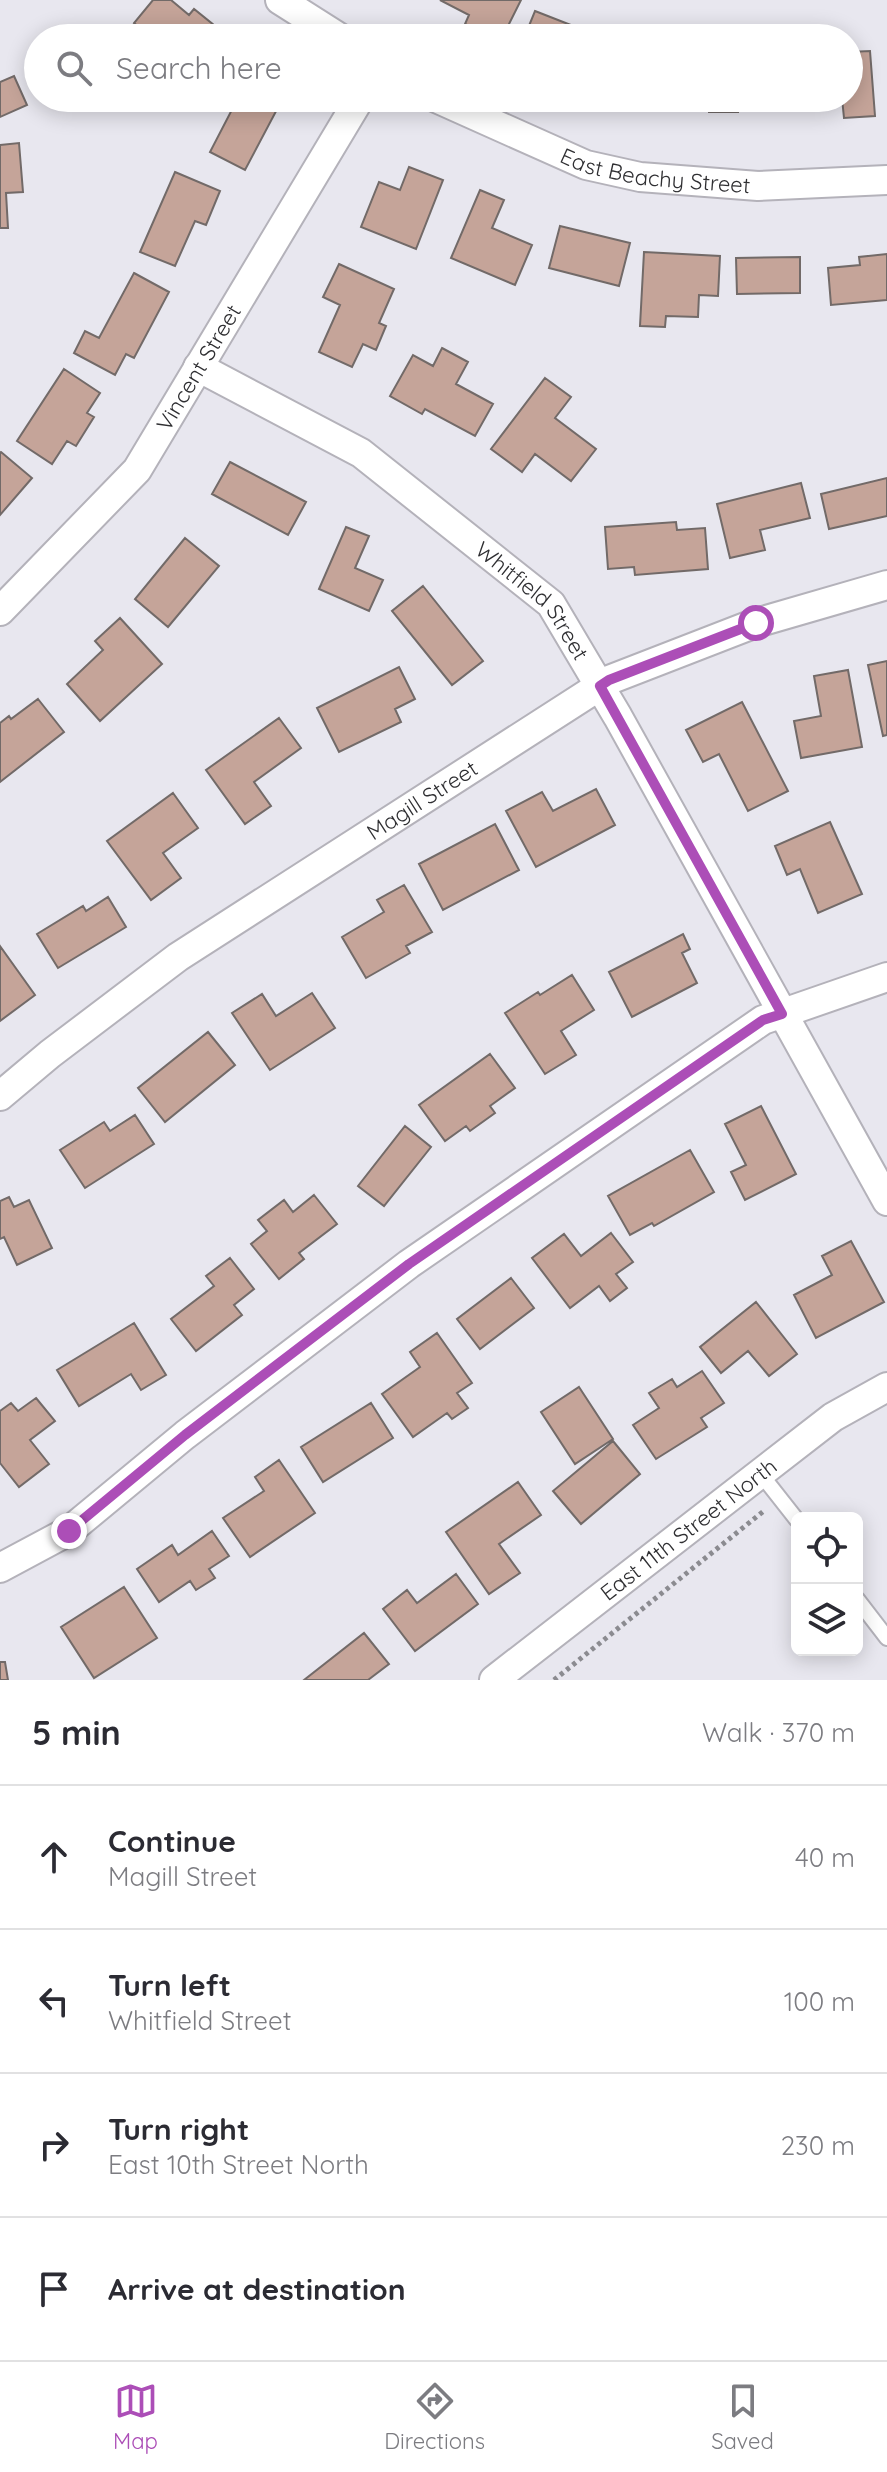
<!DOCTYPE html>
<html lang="en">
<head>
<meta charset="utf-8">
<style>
  body { margin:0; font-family:Quicksand,sans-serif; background:#f2f2f3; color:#2b2b33 }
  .controls { position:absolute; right:24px; bottom:24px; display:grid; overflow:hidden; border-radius:12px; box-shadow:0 4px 20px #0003 }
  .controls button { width:72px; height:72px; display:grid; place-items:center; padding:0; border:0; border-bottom:2px solid #e1e1e2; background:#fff; color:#2b2b33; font:40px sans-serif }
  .stop { position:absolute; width:24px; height:24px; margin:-18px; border:6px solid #ac4eb7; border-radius:50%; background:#fff }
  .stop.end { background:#ac4eb7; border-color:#fff; box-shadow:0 2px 8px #0008 }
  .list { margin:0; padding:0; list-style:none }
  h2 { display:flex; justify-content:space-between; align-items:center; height:104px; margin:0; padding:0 32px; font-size:34px }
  h2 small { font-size:26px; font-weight:400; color:#7c7c81 }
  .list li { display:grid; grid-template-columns:52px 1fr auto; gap:24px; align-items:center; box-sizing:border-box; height:144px; padding:0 32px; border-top:2px solid #e1e1e2 }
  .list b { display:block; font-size:30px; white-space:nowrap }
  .list p { margin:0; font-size:26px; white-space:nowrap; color:#7c7c81 }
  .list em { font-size:26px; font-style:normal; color:#7c7c81 }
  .icon { flex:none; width:44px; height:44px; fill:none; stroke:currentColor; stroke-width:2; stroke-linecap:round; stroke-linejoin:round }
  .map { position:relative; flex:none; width:887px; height:1680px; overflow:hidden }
  .search { position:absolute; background:#fff; box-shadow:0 4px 20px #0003; left:24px; right:24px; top:24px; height:88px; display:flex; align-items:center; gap:20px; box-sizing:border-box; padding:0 28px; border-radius:44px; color:#7c7c81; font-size:30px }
  .sheet { height:680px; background:#fff }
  nav { display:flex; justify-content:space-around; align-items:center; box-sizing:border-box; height:112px; border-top:2px solid #e1e1e2; background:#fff; font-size:22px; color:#7c7c81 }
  nav a { display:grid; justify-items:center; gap:4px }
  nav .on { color:#ac4eb7 }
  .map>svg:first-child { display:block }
</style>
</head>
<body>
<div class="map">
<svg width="887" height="1680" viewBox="0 0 887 1680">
  <rect width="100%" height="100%" fill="#e8e7ef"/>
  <path fill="#c5a499" stroke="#726a68" stroke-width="2" d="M153 0H171L189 15 194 9 225 34 222 38H152L134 23Z
    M440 0H521L502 38H495L465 24 469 15Z
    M535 11 604 38H524Z
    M870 51 875 116 844 118 842 98H849V52Z
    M14 76 27 105 0 117V82Z
    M238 98H283L245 170 210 152Z
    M647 98H689L687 107 647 100Z
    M709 98H738V112H709Z
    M19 143 23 192 6 193 8 228H0V145Z
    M409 167 443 180 416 249 361 227 379 182 400 190Z
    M175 172 220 191 206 225 195 221 175 266 140 252Z
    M480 190 504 200 492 228 532 245 515 285 451 258Z
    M560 226 630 243 619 286 549 268Z
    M644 252 720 256 718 296 699 295 698 317 666 316 665 327 640 326Z
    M887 254V300L831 305 828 268 860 265 859 257Z
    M800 257V293L737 294 736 258Z
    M339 264 394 289 379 323 386 326 376 350 363 344 352 367 319 352 340 305 323 297Z
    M134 273 169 292 134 358 126 354 115 375 74 353 85 331 99 338Z
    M442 348 468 362 456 384 493 404 475 436 425 409 422 414 390 396 413 355 433 366Z
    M64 369 100 393 87 413 94 417 76 446 67 441 52 464 17 441Z
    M545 378 571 397 555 418 596 449 571 481 535 454 522 472 491 449Z
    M1 452 32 478 0 515V453Z
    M230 462 306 502 288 535 212 494Z
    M887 478V516L829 529 821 494Z
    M801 483 810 518 760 530 765 550 730 558 717 504Z
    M676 522 677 530 705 528 708 569 635 575 634 567 608 569 605 527Z
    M346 527 369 536 355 568 383 580 369 611 319 589Z
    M185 538 219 566 168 627 135 599Z
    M423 586 483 661 452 685 392 611Z
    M120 618 162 664 100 721 67 684 103 650 95 641Z
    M887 661V735L883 736 868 665Z
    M399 667 415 699 395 709 401 722 339 752 317 708Z
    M848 670 862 747 801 758 794 721 821 716 814 676Z
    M38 699 64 732 0 782V723L9 716 11 719Z
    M742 702 788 791 748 811 719 754 703 762 686 730Z
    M279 718 301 748 254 782 271 806 245 824 206 770Z
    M596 789 615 825 536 867 506 811 542 792 553 811Z
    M173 793 198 828 163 853 181 878 151 900 107 841Z
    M830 822 862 894 818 913 800 869 787 875 775 846Z
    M495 824 519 870 443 910 419 864Z
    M404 885 432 932 406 946 410 953 366 978 342 937 384 912 377 900Z
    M108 897 126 927 58 968 37 934 83 906 86 911Z
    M683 934 690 949 682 953 697 983 632 1017 609 972Z
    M0 946 35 995 0 1021Z
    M572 975 594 1010 561 1031 576 1055 545 1074 505 1013 538 992 540 995Z
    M312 993 335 1028 270 1070 232 1013 262 994 276 1016Z
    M208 1032 235 1065 165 1122 138 1088Z
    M490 1054 515 1088 490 1106 495 1113 470 1131 466 1126 445 1141 419 1105Z
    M761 1106 796 1174 745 1200 731 1172 746 1165 725 1124Z
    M135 1115 154 1144 85 1188 60 1150 104 1122 110 1131Z
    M405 1126 431 1147 384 1206 358 1186Z
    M690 1150 714 1192 654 1226 652 1223 630 1235 608 1196Z
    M314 1195 337 1224 299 1253 304 1259 279 1279 251 1244 267 1231 258 1220 284 1200 293 1212Z
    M9 1197 14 1207 29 1200 52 1248 17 1265 4 1237 0 1239V1201Z
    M611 1233 633 1262 616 1274 627 1288 610 1301 599 1286 570 1308 532 1258 564 1234 581 1256Z
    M851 1241 884 1302 816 1338 794 1295 832 1275 822 1256Z
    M230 1258 254 1289 234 1305 242 1315 196 1351 171 1319 214 1286 206 1276Z
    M511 1278 534 1308 480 1349 457 1319Z
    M756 1302 797 1354 769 1376 748 1351 721 1373 700 1347Z
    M134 1323 166 1375 141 1390 131 1374 79 1406 57 1370Z
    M437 1333 472 1383 457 1393 468 1408 452 1419 447 1413 413 1437 382 1394 420 1367 410 1352Z
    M702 1371 724 1403 701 1418 707 1427 656 1459 633 1425 659 1408 649 1393 672 1379 677 1387Z
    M579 1387 613 1439 575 1464 541 1412Z
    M36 1398 55 1421 30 1440 49 1464 19 1487 0 1463V1411L11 1403 18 1411Z
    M371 1403 393 1438 323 1482 301 1447Z
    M613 1441 640 1474 581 1524 553 1491Z
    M279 1460 315 1513 250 1557 223 1518 264 1491 255 1477Z
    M518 1482 541 1515 499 1544 520 1573 489 1594 446 1532Z
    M212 1531 229 1556 209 1569 215 1578 196 1590 190 1581 159 1602 137 1569 172 1545 178 1555Z
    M456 1574 478 1604 415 1651 383 1609 407 1590 417 1603Z
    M124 1587 157 1638 94 1678 61 1627Z
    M364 1633 389 1664 368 1680H304Z
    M0 1662H5L8 1680H0Z"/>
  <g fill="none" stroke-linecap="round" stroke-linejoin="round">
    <g stroke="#b4b2ba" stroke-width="18">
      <path id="lane" d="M760 1473 797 1520
        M857 1599 887 1638"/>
    </g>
    <g stroke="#b4b2ba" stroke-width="32">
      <g id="street">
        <path d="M280 0 340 38"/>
        <path id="s1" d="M436 98 586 165 640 177 758 186 887 180"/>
        <path id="s2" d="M198 367 361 453 551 604 618 717 887 1201"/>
        <path id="s3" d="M0 611 137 470 360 98"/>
        <path id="s4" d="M0 1096 50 1054 178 957 609 680 756 623 887 585"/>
        <path d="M0 1568 69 1531 185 1435 409 1264 763 1020 887 977"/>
        <path id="s5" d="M494 1680 833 1417 887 1387"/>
      </g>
    </g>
    <path stroke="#8b8b90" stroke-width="5" stroke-dasharray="4 4" stroke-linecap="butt" d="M554 1680 765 1510"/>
    <use href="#lane" stroke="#fff" stroke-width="14"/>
    <use href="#street" stroke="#fff" stroke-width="28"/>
  </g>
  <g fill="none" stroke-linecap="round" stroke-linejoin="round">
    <path stroke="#ac4eb7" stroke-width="10" d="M69 1531 185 1435 409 1264 763 1020 782 1014 600 686 609 680 756 623"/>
  </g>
  <g text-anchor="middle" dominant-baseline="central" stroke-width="6" stroke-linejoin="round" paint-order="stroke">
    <g font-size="22" fill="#2f2f32" stroke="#e8e7ef">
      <text stroke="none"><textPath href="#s1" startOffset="234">East Beachy Street</textPath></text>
      <text stroke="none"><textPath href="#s3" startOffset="316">Vincent Street</textPath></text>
      <text stroke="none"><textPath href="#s2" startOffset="412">Whitfield Street</textPath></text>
      <text stroke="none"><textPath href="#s4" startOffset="516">Magill Street</textPath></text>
      <text stroke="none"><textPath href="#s5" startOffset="246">East 11th Street North</textPath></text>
    </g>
  </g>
</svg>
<div class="controls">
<button><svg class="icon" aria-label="locate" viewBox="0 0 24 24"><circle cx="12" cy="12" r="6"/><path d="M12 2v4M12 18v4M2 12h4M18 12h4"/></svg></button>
<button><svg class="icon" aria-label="layers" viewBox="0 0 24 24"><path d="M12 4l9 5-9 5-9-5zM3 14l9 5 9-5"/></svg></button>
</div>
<div class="stop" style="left:756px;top:623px"></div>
<div class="stop end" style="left:69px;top:1531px"></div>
<div class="search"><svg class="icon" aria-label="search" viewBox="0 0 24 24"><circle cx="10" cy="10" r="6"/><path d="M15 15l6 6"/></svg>Search here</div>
</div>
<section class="sheet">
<h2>5 min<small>Walk · 370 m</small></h2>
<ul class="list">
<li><svg class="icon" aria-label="ahead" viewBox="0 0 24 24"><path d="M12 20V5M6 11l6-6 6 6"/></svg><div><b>Continue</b><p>Magill Street</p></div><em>40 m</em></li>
<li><svg class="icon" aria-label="left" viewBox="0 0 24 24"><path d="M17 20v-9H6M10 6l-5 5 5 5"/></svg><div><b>Turn left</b><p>Whitfield Street</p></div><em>100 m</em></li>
<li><svg class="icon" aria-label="right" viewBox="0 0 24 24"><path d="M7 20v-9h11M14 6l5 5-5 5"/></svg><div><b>Turn right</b><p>East 10th Street North</p></div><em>230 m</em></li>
<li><svg class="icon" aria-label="arrive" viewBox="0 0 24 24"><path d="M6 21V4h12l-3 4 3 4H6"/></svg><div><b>Arrive at destination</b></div></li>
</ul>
</section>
<nav>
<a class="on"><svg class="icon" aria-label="map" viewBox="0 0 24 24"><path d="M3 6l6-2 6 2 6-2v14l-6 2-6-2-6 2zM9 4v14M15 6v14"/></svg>Map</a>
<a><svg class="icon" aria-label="directions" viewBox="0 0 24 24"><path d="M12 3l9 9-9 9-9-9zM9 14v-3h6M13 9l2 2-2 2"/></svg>Directions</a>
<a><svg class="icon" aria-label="saved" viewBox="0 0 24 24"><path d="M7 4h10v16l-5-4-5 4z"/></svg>Saved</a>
</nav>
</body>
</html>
